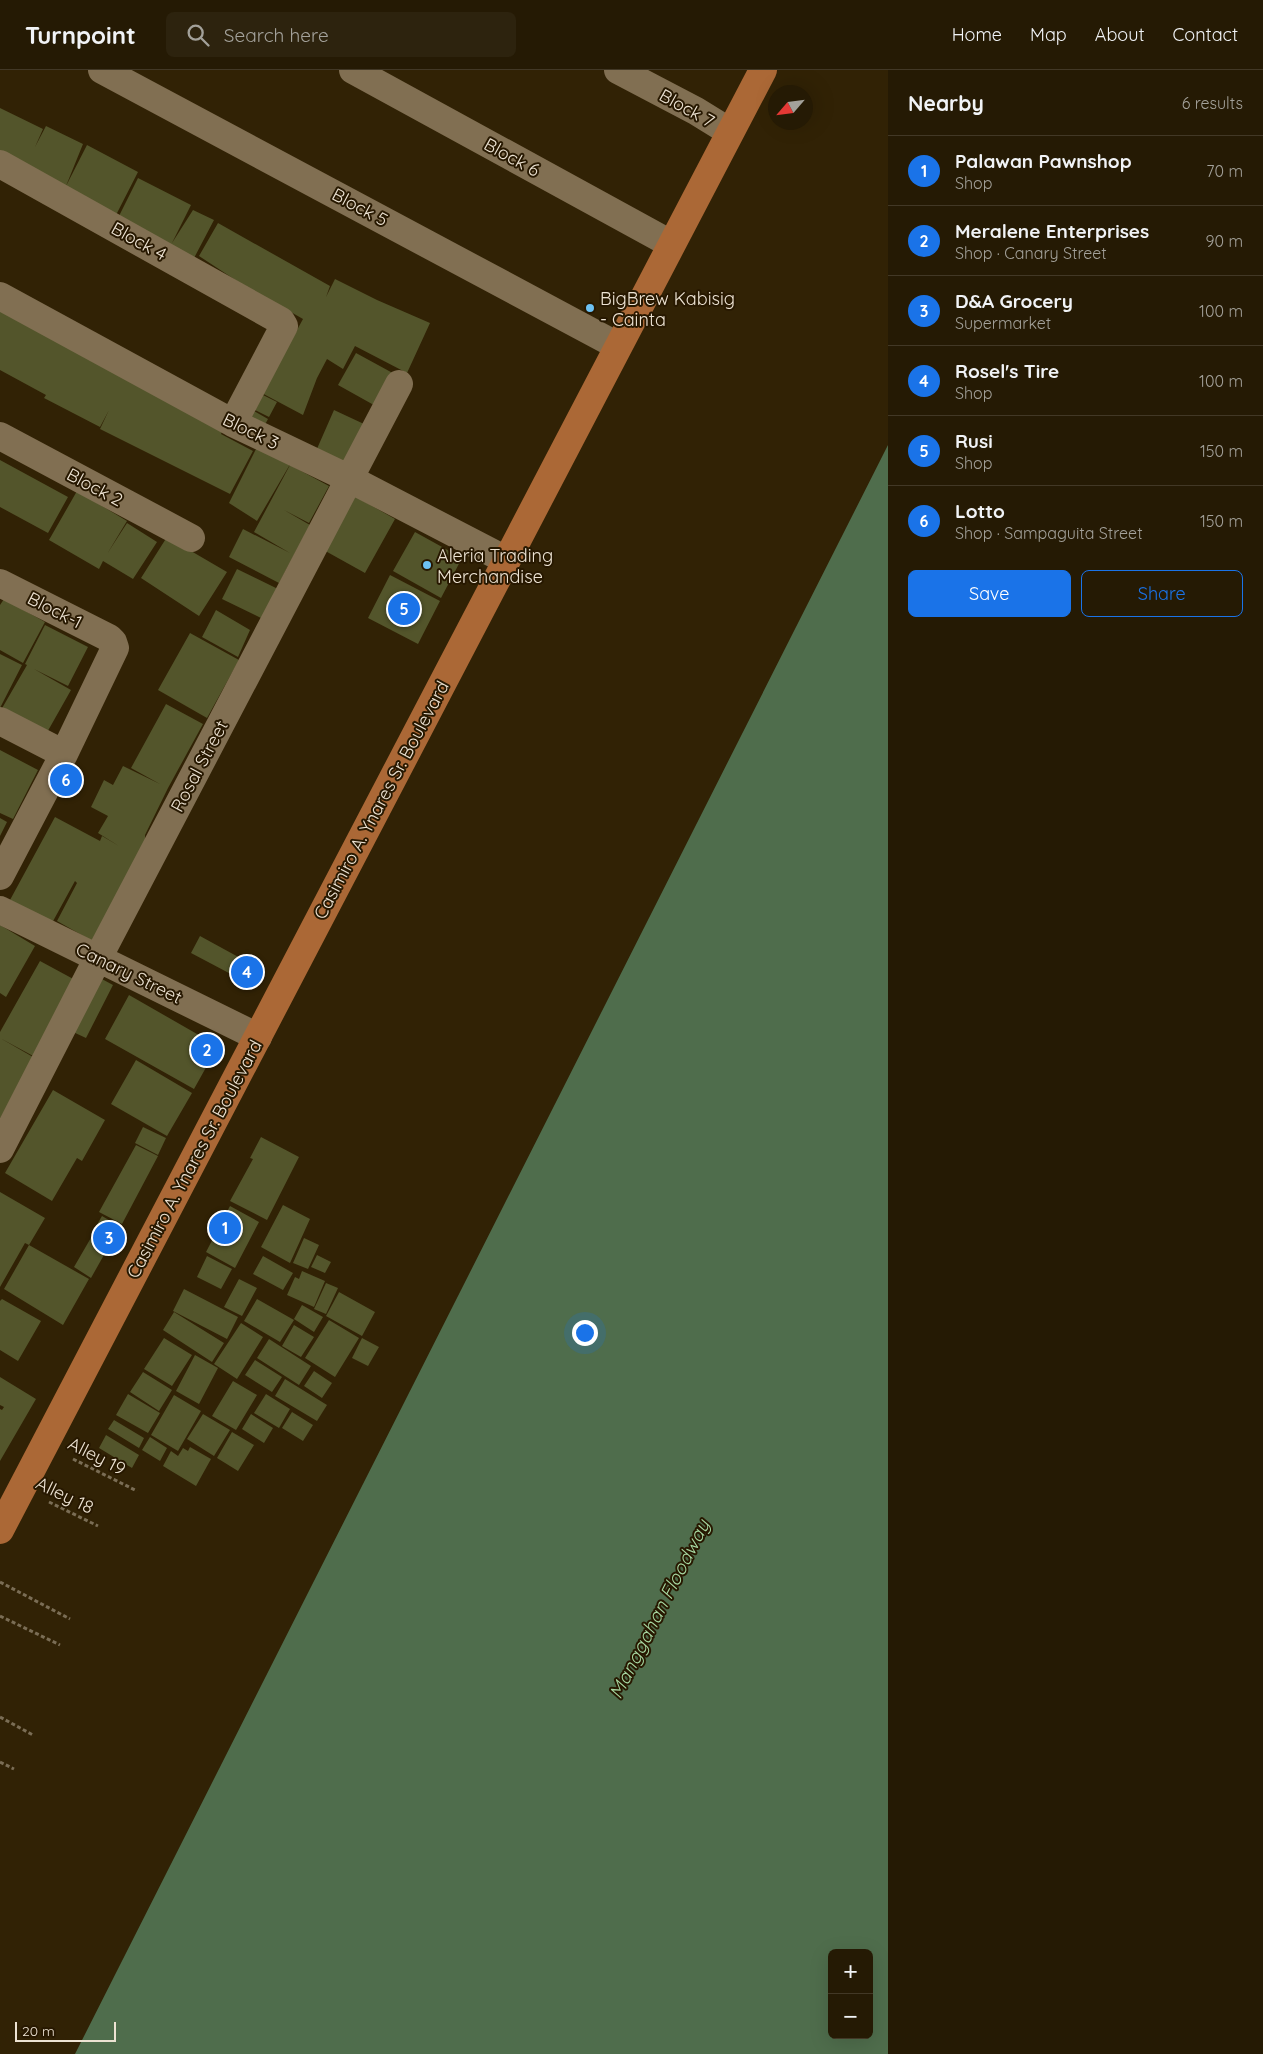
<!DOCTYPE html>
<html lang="en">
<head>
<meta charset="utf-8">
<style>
  body { margin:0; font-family:Quicksand,sans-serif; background:#2d230e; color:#f1f3f6 }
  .controls { position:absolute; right:15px; bottom:15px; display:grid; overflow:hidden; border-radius:8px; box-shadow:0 5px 20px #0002 }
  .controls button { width:45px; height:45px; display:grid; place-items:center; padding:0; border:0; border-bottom:1px solid #423826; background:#251a04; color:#f1f3f6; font:25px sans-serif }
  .compass { position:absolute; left:768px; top:15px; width:45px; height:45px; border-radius:50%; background:#251a04; box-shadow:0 5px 20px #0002; rotate:242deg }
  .scale { position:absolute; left:15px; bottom:12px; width:101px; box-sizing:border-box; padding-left:5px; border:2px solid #ede3d3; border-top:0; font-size:14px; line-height:18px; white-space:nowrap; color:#ede3d3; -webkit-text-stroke:4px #271800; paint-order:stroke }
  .you { position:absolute; left:584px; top:1262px; width:18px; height:18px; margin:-12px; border:4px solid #fff; border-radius:50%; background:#1a73e8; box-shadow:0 0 0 8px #1a73e833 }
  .badge { display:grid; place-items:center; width:32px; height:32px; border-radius:50%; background:#1a73e8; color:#fff; font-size:16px; font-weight:700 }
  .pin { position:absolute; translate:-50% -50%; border:2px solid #fff; box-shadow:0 1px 5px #0006 }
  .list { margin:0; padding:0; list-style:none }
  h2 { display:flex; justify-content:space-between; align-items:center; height:65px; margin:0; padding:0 20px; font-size:21px }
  h2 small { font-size:16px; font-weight:400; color:#a3a19a }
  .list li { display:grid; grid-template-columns:32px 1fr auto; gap:15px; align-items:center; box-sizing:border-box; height:70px; padding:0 20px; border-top:1px solid #423826 }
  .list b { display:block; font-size:19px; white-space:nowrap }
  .list p { margin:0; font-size:16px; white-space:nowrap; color:#a3a19a }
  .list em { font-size:16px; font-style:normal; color:#a3a19a }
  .actions { display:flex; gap:10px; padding:15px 20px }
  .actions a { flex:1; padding:11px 0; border:1px solid #1a73e8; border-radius:8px; text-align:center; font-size:18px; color:#1a73e8 }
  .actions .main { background:#1a73e8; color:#fff }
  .icon { flex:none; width:28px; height:28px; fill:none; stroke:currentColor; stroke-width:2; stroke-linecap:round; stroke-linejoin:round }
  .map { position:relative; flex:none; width:888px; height:1984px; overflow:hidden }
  header { display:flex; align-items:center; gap:30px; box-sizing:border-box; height:70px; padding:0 25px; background:#251a04; border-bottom:1px solid #423826 }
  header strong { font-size:24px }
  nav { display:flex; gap:28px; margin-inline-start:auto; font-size:18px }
  .search { width:350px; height:45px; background:#2d230e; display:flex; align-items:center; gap:12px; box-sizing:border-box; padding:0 18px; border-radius:8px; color:#a3a19a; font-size:19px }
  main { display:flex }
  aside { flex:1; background:#251a04 }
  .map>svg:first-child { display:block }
</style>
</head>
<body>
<header>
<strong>Turnpoint</strong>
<div class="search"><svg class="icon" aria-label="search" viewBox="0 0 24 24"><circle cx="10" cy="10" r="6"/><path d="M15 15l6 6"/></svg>Search here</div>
<nav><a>Home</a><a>Map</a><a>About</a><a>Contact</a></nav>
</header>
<main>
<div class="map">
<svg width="888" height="1984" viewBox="0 0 888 1984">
  <rect width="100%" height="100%" fill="#312205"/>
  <path fill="#4f6d4c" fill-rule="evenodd" d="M888 375V1984H75ZM832 1883H869V1965H832Z"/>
  <path fill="#53552b" d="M0 38 43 59 35 77 46 56 83 74 66 116 87 75 138 102 115 147 0 84Z
    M138 108 191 135 172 173 193 140 214 150 193 190 118 148Z
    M218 153 330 216 326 227 335 209 377 230 430 253 407 303 355 276 343 299 327 289 317 308 303 345 256 320 291 271 303 249 240 213 199 186Z
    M0 237 224 357 221 364 253 381 230 424 100 359 109 340 100 357 44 328 46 325 0 300Z
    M356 283 400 307 381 339 338 315Z
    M255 321 277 332 269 347 247 336Z
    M247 337 268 349 260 364Z
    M334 340 364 354 345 395 316 381Z
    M259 373 292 391 257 451 229 433Z
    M0 390 68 427 48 463 0 437Z
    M290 395 329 416 309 453 284 440 310 455 279 513 229 487 243 459 290 483 254 462Z
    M77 421 127 451 107 484 127 453 157 472 133 509 103 491 99 499 49 470Z
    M351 424 395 449 365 503 320 478Z
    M415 462 462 488 441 528 393 501Z
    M167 467 227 502 199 546 141 508Z
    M237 499 278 519 263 549 222 529Z
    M390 505 440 531 418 574 368 548Z
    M4 529 45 552 23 593 0 580V535Z
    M216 540 250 560 238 587 202 567Z
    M45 555 88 577 68 616 34 599 71 620 45 666 1 640 27 595 25 594Z
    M190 563 239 590 207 648 158 620Z
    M0 584 22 595 0 638Z
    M166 634 203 654 168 718 145 765 146 790 101 876 57 851 77 813 75 811 52 853 10 830 55 747 100 771 102 766 119 776 98 763 108 746 91 737 104 710 113 715 123 696 160 714 131 698Z
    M0 680 38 700 13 749 0 743Z
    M0 748 7 752 0 766Z
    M0 855 35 876 6 927 0 923Z
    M200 866 253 895 244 911 191 883Z
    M40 891 77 911 35 987 0 968V962Z
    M100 908 113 915 86 968 73 962Z
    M129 925 218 976 194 1019 105 969Z
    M0 968 33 987 0 1049Z
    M136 990 192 1023 167 1066 111 1034Z
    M53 1020 105 1050 82 1091 77 1088 52 1131 5 1103Z
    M143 1057 166 1068 158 1085 135 1073Z
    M261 1067 299 1087 267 1150 230 1131 253 1089 250 1088Z
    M136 1075 158 1086 122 1154 99 1142Z
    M0 1122 45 1148 29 1175 89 1209 63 1255 4 1219 29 1175 25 1173 0 1217Z
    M283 1135 310 1149 290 1193 261 1177Z
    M230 1136 259 1152 235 1198 206 1182Z
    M102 1146 119 1156 109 1173 92 1163Z
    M92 1166 109 1176 91 1208 74 1197Z
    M304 1168 319 1175 308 1199 293 1193Z
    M317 1185 331 1192 325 1203 311 1197Z
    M207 1186 232 1199 221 1219 197 1207Z
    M263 1186 293 1203 283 1220 253 1204Z
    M302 1201 325 1211 314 1237 287 1225 295 1207 299 1209Z
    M239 1209 257 1218 242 1246 224 1237Z
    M326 1213 338 1218 326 1244 314 1239Z
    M184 1219 238 1247 227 1269 173 1241Z
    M339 1222 375 1242 362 1266 326 1246Z
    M2 1229 41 1251 18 1291 0 1280V1231Z
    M257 1229 294 1250 280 1272 244 1251Z
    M302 1235 323 1247 314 1262 294 1249Z
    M174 1242 224 1273 212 1292 163 1260Z
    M329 1250 359 1268 335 1307 305 1288Z
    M241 1253 263 1267 237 1309 214 1294Z
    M294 1255 314 1267 301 1287 282 1276Z
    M164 1268 192 1285 172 1316 144 1299Z
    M362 1268 379 1277 368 1296 352 1288Z
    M269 1269 311 1296 299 1315 257 1288Z
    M195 1285 218 1298 199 1334 176 1321Z
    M255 1290 282 1307 272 1322 245 1305Z
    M314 1301 332 1313 322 1328 304 1316Z
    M143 1302 172 1320 159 1341 130 1322Z
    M0 1307 36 1329 0 1391V1339L2 1340 4 1337 0 1335Z
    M285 1309 327 1335 317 1351 275 1326Z
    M233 1311 257 1325 236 1360 212 1346Z
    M128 1324 160 1343 148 1363 116 1345Z
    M266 1324 290 1339 279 1358 254 1343Z
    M174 1325 201 1341 178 1381 151 1365Z
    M292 1342 313 1355 303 1371 282 1358Z
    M203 1344 230 1360 214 1386 187 1369Z
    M251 1344 273 1358 264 1373 242 1359Z
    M114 1350 144 1368 139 1378 108 1359Z
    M232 1362 254 1375 238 1401 217 1388Z
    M106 1365 139 1385 132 1398 99 1378Z
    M150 1367 167 1378 160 1391 142 1380Z
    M190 1377 211 1389 196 1416 163 1396 171 1381 178 1386 183 1378 188 1381Z"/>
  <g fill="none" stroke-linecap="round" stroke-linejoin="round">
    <path stroke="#7a6d55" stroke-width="3" stroke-dasharray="4 2.5" stroke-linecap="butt" d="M73 1389 137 1421
      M49 1432 98 1456
      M0 1512 70 1549
      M0 1546 60 1575
      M0 1647 33 1665
      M0 1692 14 1699"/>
    <path stroke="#816f52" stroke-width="28" d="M102 0 618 276
      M353 0 671 174
      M618 0 696 41 730 62
      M0 94 281 251 284 256 233 353
      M0 226 233 353 350 409 506 490
      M0 366 191 468
      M0 513 109 568 113 572 115 578 64 684 0 806
      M0 651 64 684
      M0 840 258 967
      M0 1079 98 888 399 314"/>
    <path stroke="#ab6836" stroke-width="28" d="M0 1460 763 0"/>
  </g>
  <g fill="#6dc2f3" stroke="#271800" stroke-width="2">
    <circle cx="590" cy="238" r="5"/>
    <circle cx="427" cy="495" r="5"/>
  </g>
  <g text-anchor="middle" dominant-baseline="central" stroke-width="4" stroke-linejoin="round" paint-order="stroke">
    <g font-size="18" fill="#ede3d3" stroke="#271800">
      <text transform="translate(687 38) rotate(29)">Block 7</text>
      <text transform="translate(512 87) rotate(29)">Block 6</text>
      <text transform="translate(360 137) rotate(28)">Block 5</text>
      <text transform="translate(139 171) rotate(29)">Block 4</text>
      <text transform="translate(251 361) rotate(26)">Block 3</text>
      <text transform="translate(95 417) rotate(28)">Block 2</text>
      <text transform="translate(55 540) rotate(27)">Block-1</text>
      <text transform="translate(199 696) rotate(-62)">Rosal Street</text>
      <text transform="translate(381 730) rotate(-62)">Casimiro A. Ynares Sr. Boulevard</text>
      <text transform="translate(129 903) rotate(26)">Canary Street</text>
      <text transform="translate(194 1089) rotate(-62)">Casimiro A. Ynares Sr. Boulevard</text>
      <text transform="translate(97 1386) rotate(27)">Alley 19</text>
      <text transform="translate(65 1425) rotate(26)">Alley 18</text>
    </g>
    <g font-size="18" fill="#ede3d3" stroke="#271800" text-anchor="start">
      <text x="600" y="228">BigBrew Kabisig<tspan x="600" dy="21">- Cainta</tspan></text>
      <text x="437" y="485">Aleria Trading<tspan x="437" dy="21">Merchandise</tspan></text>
    </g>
    <g font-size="19" font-style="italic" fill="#a7d9a2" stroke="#271800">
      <text transform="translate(659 1539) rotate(-63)">Manggahan Floodway</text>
    </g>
  </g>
</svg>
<div class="controls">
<button>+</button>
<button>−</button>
</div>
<svg class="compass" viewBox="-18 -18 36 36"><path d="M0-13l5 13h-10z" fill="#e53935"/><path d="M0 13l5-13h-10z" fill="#a3a19a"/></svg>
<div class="scale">20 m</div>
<div class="you"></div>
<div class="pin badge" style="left:225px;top:1158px">1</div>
<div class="pin badge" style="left:207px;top:980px">2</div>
<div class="pin badge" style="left:109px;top:1168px">3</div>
<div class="pin badge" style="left:247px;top:902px">4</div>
<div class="pin badge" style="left:404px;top:539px">5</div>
<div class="pin badge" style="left:66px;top:710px">6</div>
</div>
<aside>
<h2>Nearby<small>6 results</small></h2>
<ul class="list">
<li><span class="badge">1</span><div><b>Palawan Pawnshop</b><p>Shop</p></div><em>70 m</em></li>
<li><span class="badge">2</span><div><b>Meralene Enterprises</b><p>Shop · Canary Street</p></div><em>90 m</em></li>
<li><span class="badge">3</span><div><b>D&amp;A Grocery</b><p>Supermarket</p></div><em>100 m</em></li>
<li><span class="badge">4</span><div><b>Rosel's Tire</b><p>Shop</p></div><em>100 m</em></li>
<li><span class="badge">5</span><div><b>Rusi</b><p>Shop</p></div><em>150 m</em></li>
<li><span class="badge">6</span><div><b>Lotto</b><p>Shop · Sampaguita Street</p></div><em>150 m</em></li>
</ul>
<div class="actions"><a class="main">Save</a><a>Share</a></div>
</aside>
</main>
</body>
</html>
